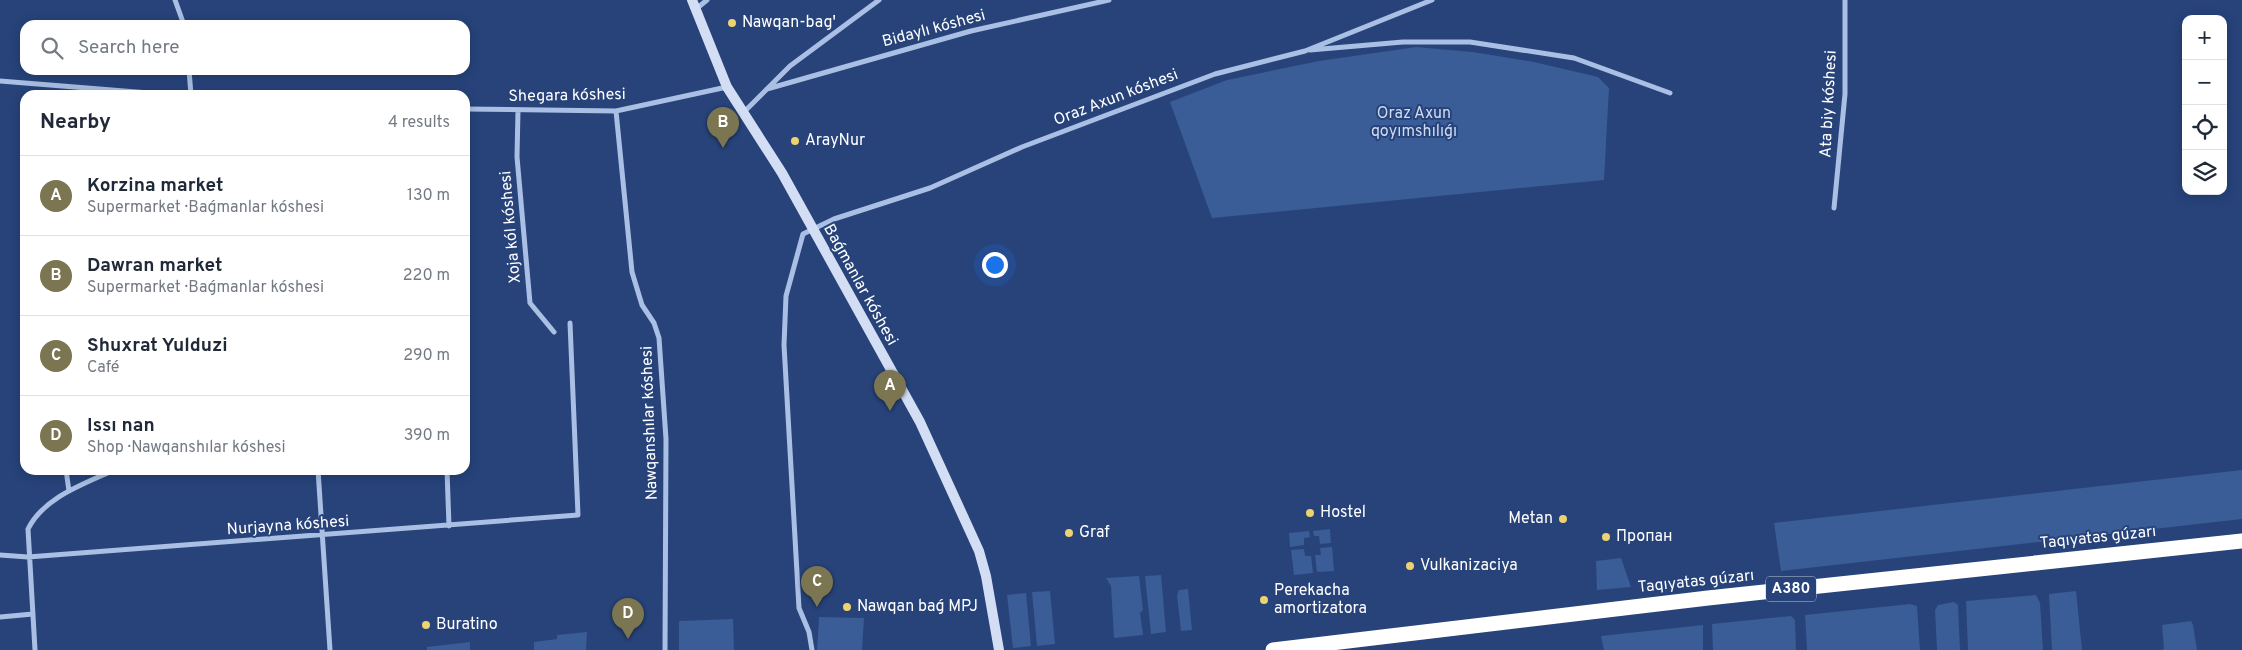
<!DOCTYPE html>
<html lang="en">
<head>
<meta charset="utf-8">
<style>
  body { margin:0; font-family:Overpass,sans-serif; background:#f2f2f3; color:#1f2937 }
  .controls { position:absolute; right:15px; top:15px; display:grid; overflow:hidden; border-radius:10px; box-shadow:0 2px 12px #0003 }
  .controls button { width:45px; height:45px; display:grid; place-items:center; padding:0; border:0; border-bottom:1px solid #e0e1e3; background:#fff; color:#1f2937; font:25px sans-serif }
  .you { position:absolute; left:994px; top:264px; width:18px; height:18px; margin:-12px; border:4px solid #fff; border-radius:50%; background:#1a73e8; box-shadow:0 0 0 8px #1a73e833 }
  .badge { display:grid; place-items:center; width:32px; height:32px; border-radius:50%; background:#7b7551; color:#fff; font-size:16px; font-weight:700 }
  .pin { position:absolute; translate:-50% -41px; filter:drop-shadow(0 1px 2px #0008) }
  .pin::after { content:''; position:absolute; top:26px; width:18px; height:15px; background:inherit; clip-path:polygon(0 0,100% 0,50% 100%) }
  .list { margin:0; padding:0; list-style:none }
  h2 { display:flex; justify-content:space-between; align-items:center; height:65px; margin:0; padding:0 20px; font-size:21px }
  h2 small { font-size:16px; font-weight:400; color:#747a83 }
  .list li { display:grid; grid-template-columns:32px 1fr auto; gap:15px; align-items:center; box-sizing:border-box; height:80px; padding:0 20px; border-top:1px solid #e0e1e3 }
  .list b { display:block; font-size:19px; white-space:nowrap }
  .list p { margin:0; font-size:16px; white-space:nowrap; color:#747a83 }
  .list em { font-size:16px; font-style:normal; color:#747a83 }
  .icon { flex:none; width:28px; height:28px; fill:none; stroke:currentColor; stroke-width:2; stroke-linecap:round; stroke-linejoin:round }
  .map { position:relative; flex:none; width:2242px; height:650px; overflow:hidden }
  .search { position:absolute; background:#fff; box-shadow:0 2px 12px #0003; left:20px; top:20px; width:450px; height:55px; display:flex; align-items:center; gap:12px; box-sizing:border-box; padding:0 18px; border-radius:15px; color:#747a83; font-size:19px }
  .panel { position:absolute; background:#fff; box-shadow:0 2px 12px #0003; left:20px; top:90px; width:450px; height:385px; border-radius:15px }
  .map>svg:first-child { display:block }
</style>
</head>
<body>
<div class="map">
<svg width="2242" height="650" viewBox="0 0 2242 650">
  <rect width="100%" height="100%" fill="#27437a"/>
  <path fill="#3a5c97" d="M1416 47 1473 52 1534 62 1598 77 1609 88 1604 180 1212 218 1170 102 1227 80 1319 61Z
    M2242 470V519L1781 571 1774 523Z
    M1330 529 1331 543 1320 544 1319 536H1314L1313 531Z
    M1309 531 1310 537 1304 538V545L1290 547 1289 533Z
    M1332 547 1334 571 1317 572 1315 555H1321L1320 548Z
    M1304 549 1305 556H1311L1313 573 1294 575 1291 550Z
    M1621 558 1631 587 1597 590 1596 561Z
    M1161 575 1166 632 1151 634 1145 576Z
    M1139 576 1143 610 1140 613 1143 635 1114 638 1111 586 1106 578Z
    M1188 589 1192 630 1181 631 1177 595 1179 590Z
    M1050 591 1055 644 1037 646 1032 592Z
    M2076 591 2082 650H2052L2049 594Z
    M1026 593 1031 646 1013 648 1007 595Z
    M2036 595 2040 603 2043 650H1968L1966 601Z
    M1954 602 1958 605 1960 650H1937L1935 610 1938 605Z
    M1910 604 1917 606 1920 650H1807L1805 615Z
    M1791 616 1795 620 1796 650H1713L1712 624Z
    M819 617 864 618 862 650H817Z
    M733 619 734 650H679V621Z
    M2191 621 2193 625 2197 650H2161L2164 649 2162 625Z
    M1703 625V650H1604L1601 636Z
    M587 632 586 650H534V642L557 639V635Z
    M470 642V650H427V647Z"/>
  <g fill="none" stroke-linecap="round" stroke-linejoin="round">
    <path stroke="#aabfe4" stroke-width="5" d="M175 0 184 25
      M696 9 707 0
      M1310 50 1403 42H1470L1574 58 1670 93
      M189 70 191 95
      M0 81 174 95
      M767 89 971 31 1109 0
      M465 109 616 111 727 87
      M518 111 517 157 530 303 554 332
      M616 111 632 272 642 305 654 323 659 338 666 439 665 650
      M744 112 790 66 879 0
      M1834 208 1845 94V0
      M66 470 69 491
      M318 470 330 650
      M447 470 449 526
      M0 555 28 557 578 515 570 323
      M0 617 33 614
      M35 650 28 529C44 497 84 484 114 470
      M812 650 809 632 799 608 784 345 786 296 803 234 834 219 930 188 1022 147 1215 74 1305 51 1432 0"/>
    <path stroke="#d3def4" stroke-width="10" d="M692 0 727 87 782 173 920 422 979 551 986 576 999 650"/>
    <path stroke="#fff" stroke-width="15" d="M1273 650 1708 598 2242 541"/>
  </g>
  <g fill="#ecd370" stroke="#27437a" stroke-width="2">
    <circle cx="732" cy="23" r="5"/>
    <circle cx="795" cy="141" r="5"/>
    <circle cx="1310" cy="513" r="5"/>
    <circle cx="1563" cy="519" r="5"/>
    <circle cx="1069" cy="533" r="5"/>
    <circle cx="1606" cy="537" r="5"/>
    <circle cx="1410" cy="566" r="5"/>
    <circle cx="1264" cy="600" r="5"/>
    <circle cx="847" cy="607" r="5"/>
    <circle cx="426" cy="625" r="5"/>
  </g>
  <g text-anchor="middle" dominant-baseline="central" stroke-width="4" stroke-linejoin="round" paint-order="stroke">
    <rect fill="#27437a" stroke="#bec7d7" stroke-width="1" x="1766" y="576.5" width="50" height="25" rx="4"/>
    <g font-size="15" font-weight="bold" fill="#fff">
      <text x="1791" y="589">A380</text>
    </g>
    <g font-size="16" fill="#fff" stroke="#27437a" text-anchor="start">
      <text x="742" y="23">Nawqan-bag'</text>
      <text x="805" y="141">ArayNur</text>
      <text x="1320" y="513">Hostel</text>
      <text x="1553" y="519" text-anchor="end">Metan</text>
      <text x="1079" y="533">Graf</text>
      <text x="1616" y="537">Пропан</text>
      <text x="1420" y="566">Vulkanizaciya</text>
      <text x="1274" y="591">Perekacha<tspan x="1274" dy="18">amortizatora</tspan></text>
      <text x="857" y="607">Nawqan baǵ MPJ</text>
      <text x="436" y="625">Buratino</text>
    </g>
    <g font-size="16" fill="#fff" stroke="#27437a">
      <text transform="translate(934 29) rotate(-15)">Bidaylı kóshesi</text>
      <text transform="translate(567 96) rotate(-1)">Shegara kóshesi</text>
      <text transform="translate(1116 98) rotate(-21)">Oraz Axun kóshesi</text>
      <text transform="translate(1829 104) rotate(-87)">Ata biy kóshesi</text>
      <text transform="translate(511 227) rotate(-95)">Xoja kól kóshesi</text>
      <text transform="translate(860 285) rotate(61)">Baǵmanlar kóshesi</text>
      <text transform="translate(650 423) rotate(-92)">Nawqanshılar kóshesi</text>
      <text transform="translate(288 526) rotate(-4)">Nurjayna kóshesi</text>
      <text transform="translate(2098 538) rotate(-6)">Taqıyatas gúzarı</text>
      <text transform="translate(1696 582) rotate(-6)">Taqıyatas gúzarı</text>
    </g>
    <g font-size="16" fill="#cddbf3" stroke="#27437a">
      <text x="1414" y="114">Oraz Axun<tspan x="1414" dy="18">qoyımshılıǵı</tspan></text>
    </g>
  </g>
</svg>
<div class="controls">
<button>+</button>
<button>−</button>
<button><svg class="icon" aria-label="locate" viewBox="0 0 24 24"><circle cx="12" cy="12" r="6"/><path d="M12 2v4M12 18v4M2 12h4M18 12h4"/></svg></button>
<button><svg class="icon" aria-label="layers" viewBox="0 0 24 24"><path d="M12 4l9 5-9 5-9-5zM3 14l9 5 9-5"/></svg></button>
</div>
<div class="you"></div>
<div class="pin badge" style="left:890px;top:411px">A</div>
<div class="pin badge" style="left:723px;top:148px">B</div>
<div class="pin badge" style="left:817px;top:607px">C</div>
<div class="pin badge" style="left:628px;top:639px">D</div>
<div class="search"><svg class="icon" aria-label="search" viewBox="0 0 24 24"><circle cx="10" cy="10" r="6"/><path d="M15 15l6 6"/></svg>Search here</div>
<section class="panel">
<h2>Nearby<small>4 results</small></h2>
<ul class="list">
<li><span class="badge">A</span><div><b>Korzina market</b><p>Supermarket · Baǵmanlar kóshesi</p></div><em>130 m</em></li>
<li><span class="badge">B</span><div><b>Dawran market</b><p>Supermarket · Baǵmanlar kóshesi</p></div><em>220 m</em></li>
<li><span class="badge">C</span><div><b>Shuxrat Yulduzi</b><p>Café</p></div><em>290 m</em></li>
<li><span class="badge">D</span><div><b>Issı nan</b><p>Shop · Nawqanshılar kóshesi</p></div><em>390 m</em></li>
</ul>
</section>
</div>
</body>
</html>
